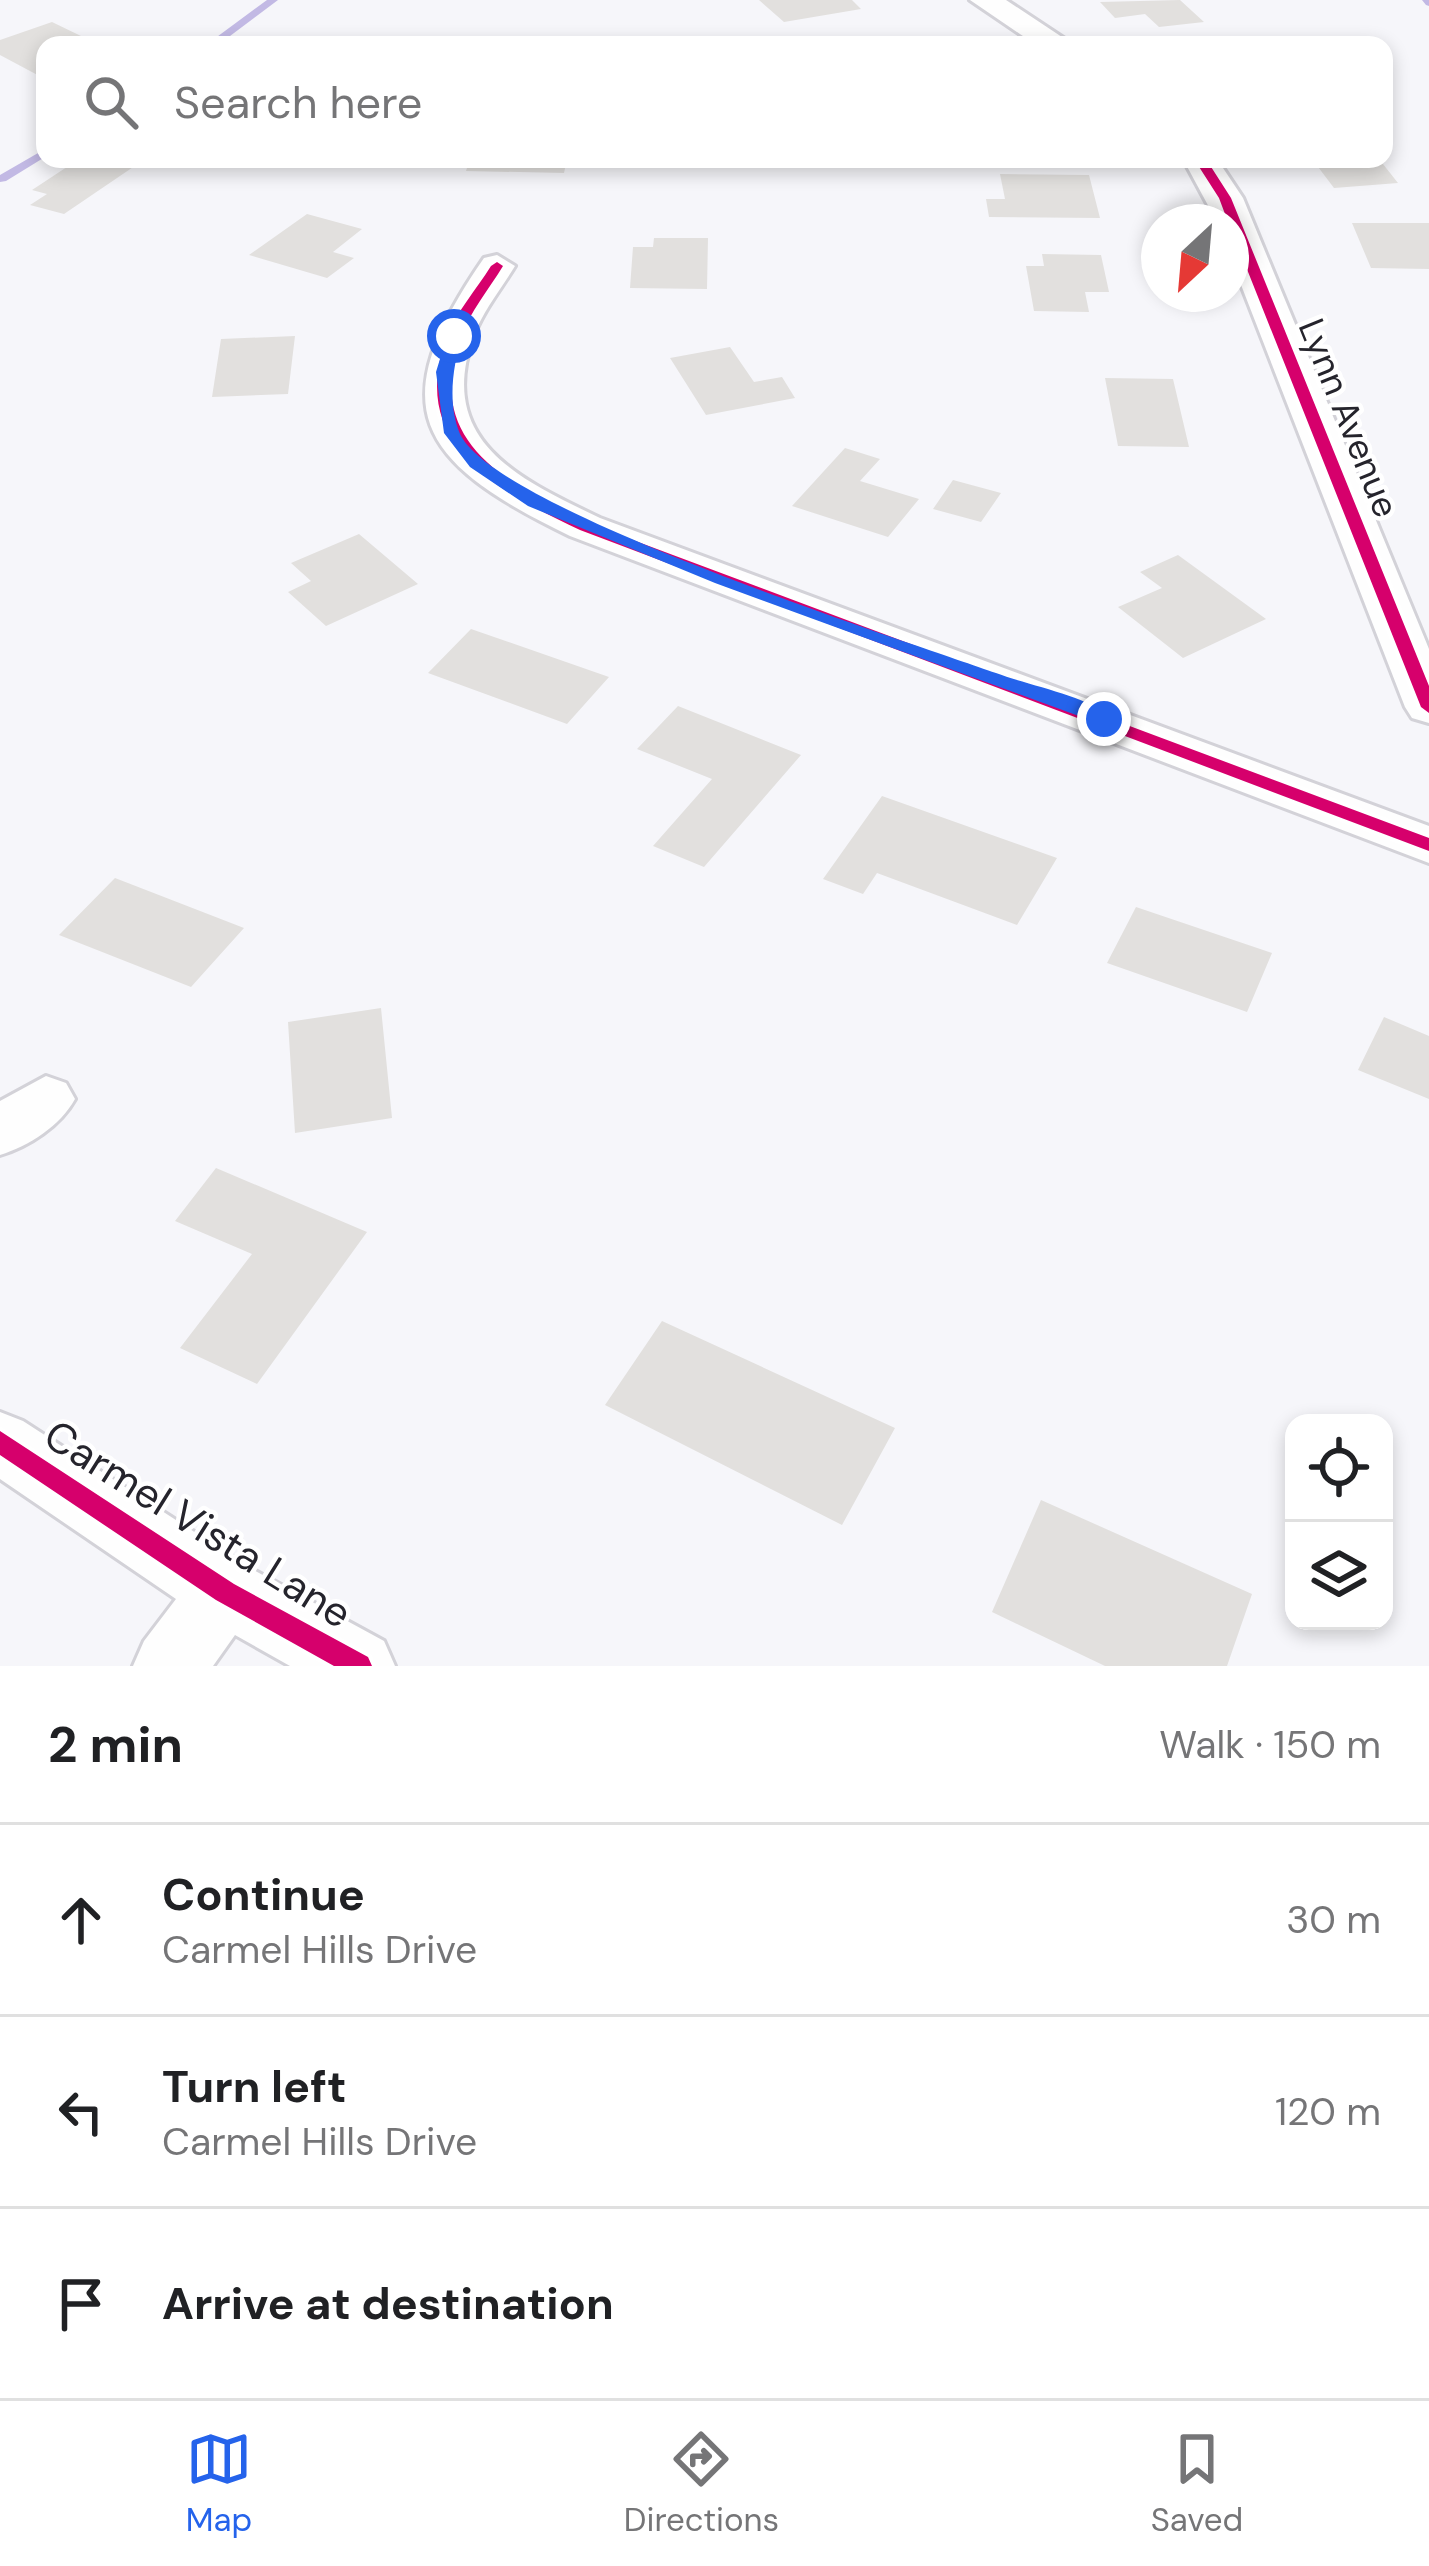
<!DOCTYPE html>
<html lang="en">
<head>
<meta charset="utf-8">
<style>
  body { margin:0; font-family:"DM Sans",sans-serif; background:#f6f6f6; color:#202124 }
  .controls { position:absolute; right:36px; bottom:36px; display:grid; overflow:hidden; border-radius:24px; box-shadow:0 6px 18px #0003 }
  .controls button { width:108px; height:108px; display:grid; place-items:center; padding:0; border:0; border-bottom:3px solid #e0e0e0; background:#fff; color:#202124; font:60px sans-serif }
  .compass { position:absolute; left:1141px; top:204px; width:108px; height:108px; border-radius:50%; background:#fff; box-shadow:0 6px 18px #0003; rotate:206deg }
  .stop { position:absolute; width:36px; height:36px; margin:-27px; border:9px solid #2563eb; border-radius:50%; background:#fff }
  .stop.end { background:#2563eb; border-color:#fff; box-shadow:0 3px 12px #0008 }
  .list { margin:0; padding:0; list-style:none }
  h2 { display:flex; justify-content:space-between; align-items:center; height:156px; margin:0; padding:0 48px; font-size:51px }
  h2 small { font-size:39px; font-weight:400; color:#757577 }
  .list li { display:grid; grid-template-columns:78px 1fr auto; gap:36px; align-items:center; box-sizing:border-box; height:192px; padding:0 48px; border-top:3px solid #e0e0e0 }
  .list b { display:block; font-size:45px; white-space:nowrap }
  .list p { margin:0; font-size:39px; white-space:nowrap; color:#757577 }
  .list em { font-size:39px; font-style:normal; color:#757577 }
  .icon { flex:none; width:66px; height:66px; fill:none; stroke:currentColor; stroke-width:2; stroke-linecap:round; stroke-linejoin:round }
  .map { position:relative; flex:none; width:1429px; height:1666px; overflow:hidden }
  .search { position:absolute; background:#fff; box-shadow:0 6px 18px #0003; left:36px; right:36px; top:36px; height:132px; display:flex; align-items:center; gap:30px; box-sizing:border-box; padding:0 42px; border-radius:24px; color:#757577; font-size:45px }
  .sheet { height:732px; background:#fff }
  nav { display:flex; justify-content:space-around; align-items:center; box-sizing:border-box; height:168px; border-top:3px solid #e0e0e0; background:#fff; font-size:33px; color:#757577 }
  nav a { display:grid; justify-items:center; gap:6px }
  nav .on { color:#2563eb }
  .map>svg:first-child { display:block }
</style>
</head>
<body>
<div class="map">
<svg width="1429" height="1666" viewBox="0 0 1429 1666">
  <rect width="100%" height="100%" fill="#f6f6fa"/>
  <g fill="none" stroke-linecap="round" stroke-linejoin="round">
    <path fill="#c2b9e4" fill-rule="evenodd" d="M267 0H278L218 45H206Z
      M1422 0H1429V6L1426 5Z
      M45 149V157L6 181 0 182V175Z"/>
  </g>
  <path fill="#e2e0de" d="M759 0H852L861 9 784 22Z
    M1180 0 1204 22 1159 27 1145 14 1115 18 1100 2Z
    M52 22 81 36 70 40 80 45H45V79L0 55V40Z
    M79 159H145L64 214 30 205 47 194 32 190Z
    M470 159H567L564 173 466 171Z
    M1312 159H1379L1398 183 1334 188Z
    M1000 174 1089 175 1100 218 989 217 986 199H1005Z
    M307 214 362 229 333 252 354 258 327 278 249 255Z
    M1352 223H1429V269L1371 268Z
    M654 238H708L707 289 630 288 633 247H653Z
    M1042 254 1101 255 1109 292H1085L1089 312 1034 311 1026 266H1044Z
    M295 336 288 394 212 397 221 339Z
    M730 347 754 382 782 377 795 398 706 415 670 358Z
    M1105 378 1173 379 1189 447 1118 446Z
    M845 448 880 459 860 481 919 499 888 537 792 506Z
    M953 480 1001 493 981 522 933 509Z
    M359 534 418 584 326 626 288 592 311 581 291 563Z
    M1178 555 1266 619 1183 658 1118 607 1162 588 1140 572Z
    M471 629 609 677 567 724 428 673Z
    M678 706 801 755 704 867 653 846 712 779 637 749Z
    M882 796 1057 858 1017 925 877 873 863 894 823 879Z
    M115 878 244 928 191 987 59 935Z
    M1136 907 1272 953 1247 1012 1107 963Z
    M381 1008 392 1118 295 1133 288 1022Z
    M1384 1017 1429 1036V1099L1358 1070Z
    M216 1168 367 1232 257 1384 180 1348 252 1254 175 1221Z
    M662 1321 895 1428 842 1525 605 1405Z
    M1041 1500 1252 1594 1227 1666H1105L992 1612Z"/>
  <g fill="none" stroke-linecap="round" stroke-linejoin="round">
    <g stroke="#d3d2d8" stroke-width="6">
      <path id="street" d="M970 0H1006L1074 45H1036Z
        M1183 159H1217L1243 198 1429 649V723L1412 718 1405 707 1231 259V222H1217Z
        M497 255 515 266C501 289 482 312 473 338 436 442 521 480 600 518L1429 826V863L570 536C415 461 381 407 484 258Z
        M46 1076 66 1083 75 1099C60 1126 29 1146 0 1155V1101Z
        M0 1412 23 1421 250 1568 384 1641 395 1666H290L235 1635 213 1666H133L144 1641 176 1599 0 1479Z"/>
    </g>
    <use href="#street" fill="#fefefe" fill-rule="evenodd"/>
    <g stroke="#fff" stroke-width="8">
      <path id="cycleway" d="M1194 159H1206L1231 198 1429 686V713L1421 707 1231 229V222H1228L1219 198Z
        M497 262 503 266C489 289 470 312 461 337 421 443 510 485 590 524L1429 838V851L580 530C498 491 408 446 446 339 456 312 476 290 491 266Z
        M0 1431 234 1584 368 1657 372 1666H334L216 1600 0 1455Z"/>
    </g>
    <use href="#cycleway" fill="#d6006c" fill-rule="evenodd"/>
  </g>
  <path fill="#2563eb" d="M454 331 462 336C453 366 447 403 460 434 496 510 901 639 996 673 1030 686 1086 695 1114 719L1098 723 715 583 528 506 470 467 444 433 436 372 447 336Z"/>
  <g text-anchor="middle" dominant-baseline="central" stroke-width="9" stroke-linejoin="round" paint-order="stroke">
    <g font-size="36" fill="#25242c" stroke="#fff">
      <text transform="translate(1349 418) rotate(68)">Lynn Avenue</text>
    </g>
    <g font-size="42" fill="#25242c" stroke="#fff">
      <text transform="translate(198 1524) rotate(32)">Carmel Vista Lane</text>
    </g>
  </g>
</svg>
<div class="controls">
<button><svg class="icon" aria-label="locate" viewBox="0 0 24 24"><circle cx="12" cy="12" r="6"/><path d="M12 2v4M12 18v4M2 12h4M18 12h4"/></svg></button>
<button><svg class="icon" aria-label="layers" viewBox="0 0 24 24"><path d="M12 4l9 5-9 5-9-5zM3 14l9 5 9-5"/></svg></button>
</div>
<svg class="compass" viewBox="-18 -18 36 36"><path d="M0-13l5 13h-10z" fill="#e53935"/><path d="M0 13l5-13h-10z" fill="#757577"/></svg>
<div class="stop" style="left:454px;top:336px"></div>
<div class="stop end" style="left:1104px;top:719px"></div>
<div class="search"><svg class="icon" aria-label="search" viewBox="0 0 24 24"><circle cx="10" cy="10" r="6"/><path d="M15 15l6 6"/></svg>Search here</div>
</div>
<section class="sheet">
<h2>2 min<small>Walk · 150 m</small></h2>
<ul class="list">
<li><svg class="icon" aria-label="ahead" viewBox="0 0 24 24"><path d="M12 20V5M6 11l6-6 6 6"/></svg><div><b>Continue</b><p>Carmel Hills Drive</p></div><em>30 m</em></li>
<li><svg class="icon" aria-label="left" viewBox="0 0 24 24"><path d="M17 20v-9H6M10 6l-5 5 5 5"/></svg><div><b>Turn left</b><p>Carmel Hills Drive</p></div><em>120 m</em></li>
<li><svg class="icon" aria-label="arrive" viewBox="0 0 24 24"><path d="M6 21V4h12l-3 4 3 4H6"/></svg><div><b>Arrive at destination</b></div></li>
</ul>
</section>
<nav>
<a class="on"><svg class="icon" aria-label="map" viewBox="0 0 24 24"><path d="M3 6l6-2 6 2 6-2v14l-6 2-6-2-6 2zM9 4v14M15 6v14"/></svg>Map</a>
<a><svg class="icon" aria-label="directions" viewBox="0 0 24 24"><path d="M12 3l9 9-9 9-9-9zM9 14v-3h6M13 9l2 2-2 2"/></svg>Directions</a>
<a><svg class="icon" aria-label="saved" viewBox="0 0 24 24"><path d="M7 4h10v16l-5-4-5 4z"/></svg>Saved</a>
</nav>
</body>
</html>
